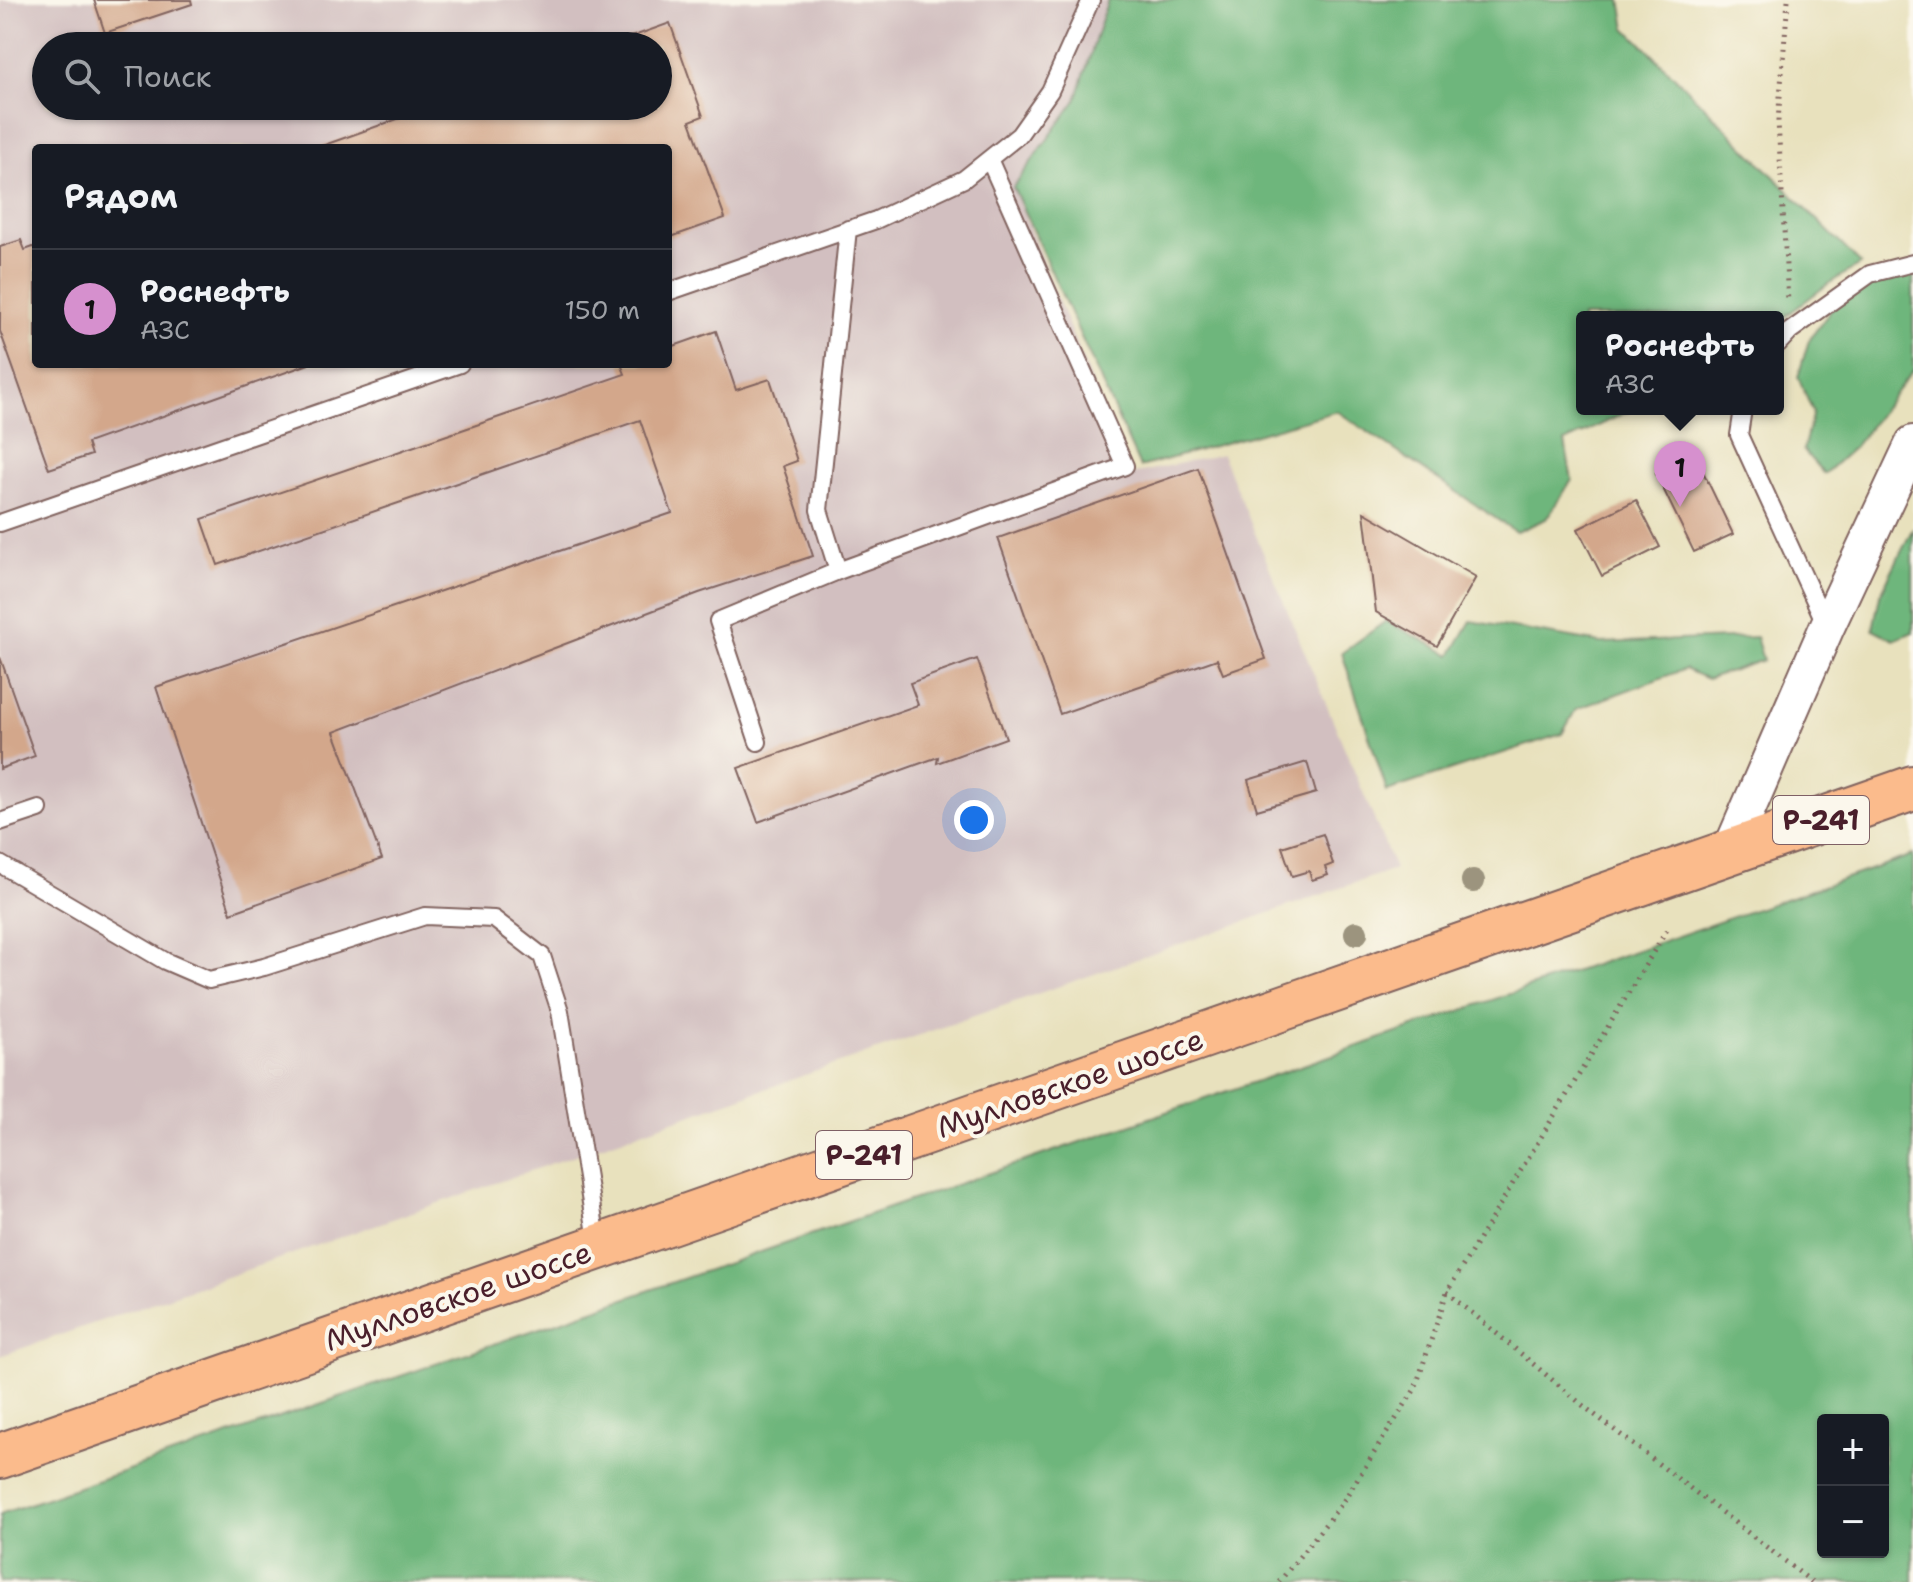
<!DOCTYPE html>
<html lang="ru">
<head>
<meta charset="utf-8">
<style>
  body { margin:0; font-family:"Shantell Sans",sans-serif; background:#242831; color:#f1f3f6 }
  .controls { position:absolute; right:24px; bottom:24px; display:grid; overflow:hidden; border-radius:8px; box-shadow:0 2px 6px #0004 }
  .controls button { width:72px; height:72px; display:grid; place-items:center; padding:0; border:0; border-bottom:2px solid #363941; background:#171b24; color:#f1f3f6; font:40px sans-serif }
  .you { position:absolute; left:974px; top:820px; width:28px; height:28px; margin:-20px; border:6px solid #fff; border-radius:50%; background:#1a73e8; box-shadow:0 0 0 12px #1a73e833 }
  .badge { display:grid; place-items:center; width:52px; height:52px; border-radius:50%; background:#d690ce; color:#111; font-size:26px; font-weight:700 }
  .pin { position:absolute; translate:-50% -66px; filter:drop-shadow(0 2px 4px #0008) }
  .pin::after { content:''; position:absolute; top:42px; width:28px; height:24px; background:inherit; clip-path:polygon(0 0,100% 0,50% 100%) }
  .popup { position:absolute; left:1576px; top:311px; width:208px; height:104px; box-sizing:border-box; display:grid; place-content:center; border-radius:8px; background:#171b24; filter:drop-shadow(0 2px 6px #0005); font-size:26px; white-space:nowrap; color:#9ea1a6 }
  .popup b { font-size:30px; color:#f1f3f6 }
  .popup::after { content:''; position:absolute; left:50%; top:100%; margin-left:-16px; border:16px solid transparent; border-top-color:#171b24 }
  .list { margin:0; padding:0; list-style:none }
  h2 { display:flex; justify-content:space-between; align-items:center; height:104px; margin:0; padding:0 32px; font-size:34px }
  h2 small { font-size:26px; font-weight:400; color:#9ea1a6 }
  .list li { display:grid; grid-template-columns:52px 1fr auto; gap:24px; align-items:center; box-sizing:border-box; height:120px; padding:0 32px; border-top:2px solid #363941 }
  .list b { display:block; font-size:30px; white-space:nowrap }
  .list p { margin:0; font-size:26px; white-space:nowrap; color:#9ea1a6 }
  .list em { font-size:26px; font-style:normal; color:#9ea1a6 }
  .icon { flex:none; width:44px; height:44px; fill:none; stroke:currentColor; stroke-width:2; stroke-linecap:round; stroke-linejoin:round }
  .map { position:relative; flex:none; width:1913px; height:1582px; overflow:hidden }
  .search { position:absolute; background:#171b24; box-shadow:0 2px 6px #0004; left:32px; top:32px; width:640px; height:88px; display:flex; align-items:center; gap:20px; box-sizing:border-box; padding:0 28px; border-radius:44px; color:#9ea1a6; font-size:30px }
  .panel { position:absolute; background:#171b24; box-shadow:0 2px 6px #0004; left:32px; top:144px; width:640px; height:224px; border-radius:8px }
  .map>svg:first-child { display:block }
</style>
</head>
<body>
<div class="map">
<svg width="1913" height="1582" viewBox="0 0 1913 1582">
  <rect width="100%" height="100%" fill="#fbf7ec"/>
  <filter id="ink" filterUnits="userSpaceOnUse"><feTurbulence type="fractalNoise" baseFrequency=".0125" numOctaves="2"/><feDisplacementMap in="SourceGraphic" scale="16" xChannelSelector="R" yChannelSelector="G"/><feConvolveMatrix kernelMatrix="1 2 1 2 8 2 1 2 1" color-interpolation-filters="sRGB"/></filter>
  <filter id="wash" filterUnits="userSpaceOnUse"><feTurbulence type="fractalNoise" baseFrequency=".006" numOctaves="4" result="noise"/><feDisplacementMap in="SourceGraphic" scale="32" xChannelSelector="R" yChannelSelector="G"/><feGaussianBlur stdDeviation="1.8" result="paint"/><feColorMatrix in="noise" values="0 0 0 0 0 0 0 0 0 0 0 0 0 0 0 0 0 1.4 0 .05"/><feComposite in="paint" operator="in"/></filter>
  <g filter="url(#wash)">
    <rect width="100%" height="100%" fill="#e8e1bd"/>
    <path fill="#d2bfc0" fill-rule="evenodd" d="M0 0H1108L1076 100 1013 188 1129 475 1222 454 1395 869 0 1356ZM46 46H658V106H46ZM36 148H668V364H36Z"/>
    <path fill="#6eb67c" stroke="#5c6a54" stroke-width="2" fill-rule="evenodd" d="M1108 0H1621L1626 28 1861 264 1828 284 1778 322V317H1582V409H1633L1565 442 1572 480 1546 519 1516 532 1337 411 1140 467 1013 187 1076 100Z
      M1913 268V370L1855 446 1824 474 1803 450 1813 412 1798 377 1809 340 1834 306 1867 285Z
      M1913 528V632L1894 640 1873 629 1880 595Z
      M1386 621 1451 655 1471 621 1601 643 1756 637 1763 660 1707 679 1685 669 1576 709 1562 734 1387 791 1342 653Z
      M1913 855V1582H0V1514ZM1883 1420V1552H1823V1420Z"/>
    <g id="blocks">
      <path fill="#d3a78b" d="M94 0H191L192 4 105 33Z
        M670 23 703 116 690 121 725 218 668 238V148H316L434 106H658V46H606Z
        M21 240 25 250 36 246V364H309L87 443 91 455 49 469 0 331V247Z
        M716 331 736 390 770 379 797 461 783 466 813 556 699 593 334 732 382 859 231 913 156 687 672 513 640 420 218 565 202 519 625 374 621 364H668V348Z
        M1695 455 1733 534 1694 552 1656 474Z
        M1198 468 1266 659 1223 674 1217 659 1060 714 998 538Z
        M1636 500 1660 547 1602 576 1578 529Z
        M1364 512 1476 577 1437 646 1376 612Z
        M0 657 35 756 0 769Z
        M977 659 1006 738 937 763 938 757 758 822 738 768 918 705 910 683Z
        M1307 762 1316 793 1257 810 1248 780Z
        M1323 834 1333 864 1325 867 1328 875 1312 880 1309 871 1292 876 1282 847Z"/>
    </g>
  </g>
  <g filter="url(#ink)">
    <use href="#blocks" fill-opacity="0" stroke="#81635e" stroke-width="2"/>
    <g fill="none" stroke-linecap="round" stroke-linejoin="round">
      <g stroke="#81635e" stroke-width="20">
        <path id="lane" d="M668 292 876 220 964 179 1019 135 1050 91 1091 0
          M1778 344 1790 331 1870 274 1913 263
          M1743 409 1739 435 1826 625
          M0 523 460 364
          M838 571 819 510 848 229
          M758 742 718 621 838 571 1125 466 989 159
          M0 822 39 809
          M0 864 165 961 209 980 264 967 425 916 494 919 542 956 560 1011 598 1246"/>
      </g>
      <g stroke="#81635e" stroke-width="38">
        <path id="street" d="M1729 853 1827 627 1913 443"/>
      </g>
      <g stroke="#81635e" stroke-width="48">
        <path id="highway" d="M0 1456 1913 788"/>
      </g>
      <path stroke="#81635e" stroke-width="5" stroke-dasharray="2 6" stroke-linecap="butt" d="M1788 0 1778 121 1788 302
        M1447 1292 1586 1408 1812 1582
        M1279 1582 1340 1506 1415 1389 1447 1292 1668 928"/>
      <use href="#lane" stroke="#fff" stroke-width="16"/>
      <use href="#street" stroke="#fff" stroke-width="34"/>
      <use href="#highway" stroke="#fbbb8c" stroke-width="44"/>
    </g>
    <g fill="#9c947e">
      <circle cx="1473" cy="881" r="12"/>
      <circle cx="1356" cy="933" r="12"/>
    </g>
  </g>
  <g text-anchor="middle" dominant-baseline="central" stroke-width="8" stroke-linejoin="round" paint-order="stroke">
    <g fill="#fbf7ec" stroke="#7f6065" stroke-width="2">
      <rect x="1773" y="796" width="96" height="48" rx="6"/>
      <rect x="816" y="1131" width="96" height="48" rx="6"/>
    </g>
    <g font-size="28" font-weight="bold" fill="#4a1f2b">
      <text x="1821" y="820">Р-241</text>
      <text x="864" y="1155">Р-241</text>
    </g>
    <g font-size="30" fill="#4a1f2b" stroke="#fbf7ec">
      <text transform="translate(1070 1083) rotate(-19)">Мулловское шоссе</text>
      <text transform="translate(458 1296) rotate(-19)">Мулловское шоссе</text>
    </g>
  </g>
</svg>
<div class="controls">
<button>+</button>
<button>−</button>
</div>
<div class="you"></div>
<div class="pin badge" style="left:1680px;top:507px">1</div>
<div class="popup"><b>Роснефть</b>АЗС</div>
<div class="search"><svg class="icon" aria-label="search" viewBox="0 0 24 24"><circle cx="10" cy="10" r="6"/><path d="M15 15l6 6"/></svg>Поиск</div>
<section class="panel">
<h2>Рядом<small></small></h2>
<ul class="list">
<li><span class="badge">1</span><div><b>Роснефть</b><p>АЗС</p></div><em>150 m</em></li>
</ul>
</section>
</div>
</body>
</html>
